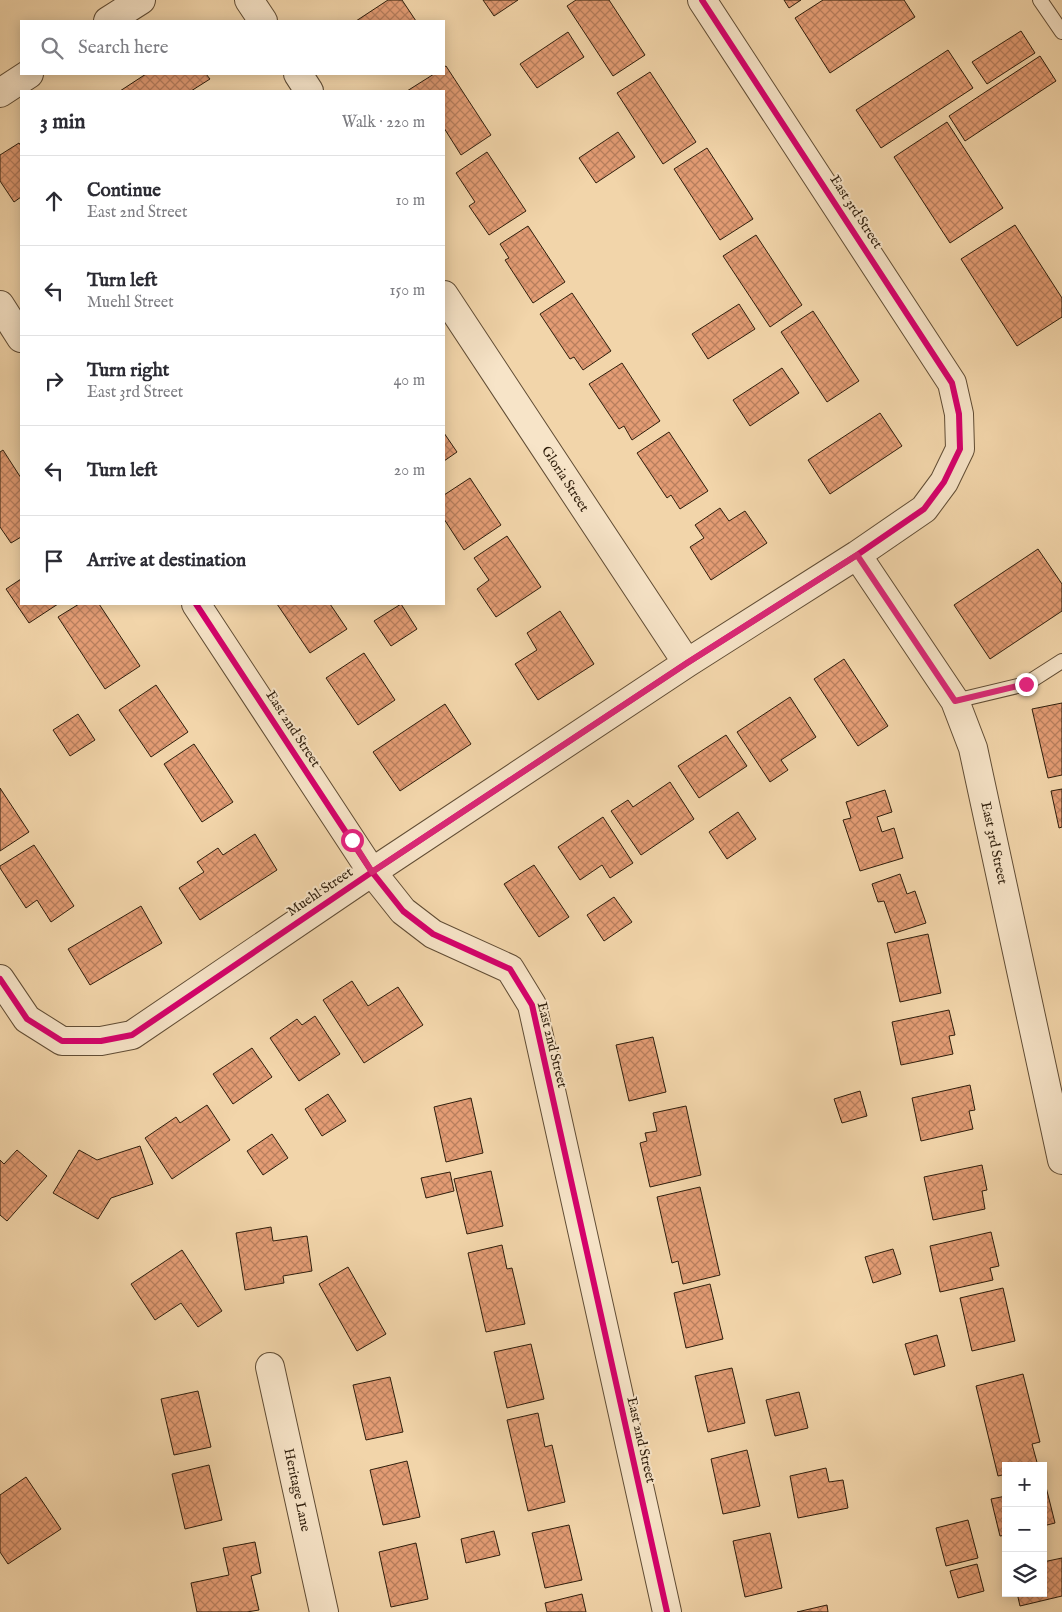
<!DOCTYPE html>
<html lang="en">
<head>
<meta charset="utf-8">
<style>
  body { margin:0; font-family:"IM FELL English",serif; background:#f2f2f3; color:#2b2b33 }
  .controls { position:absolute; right:15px; bottom:15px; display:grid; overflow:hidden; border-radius:0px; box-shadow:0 2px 12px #0003 }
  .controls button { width:45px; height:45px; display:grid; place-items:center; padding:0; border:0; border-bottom:1px solid #e1e1e2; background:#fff; color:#2b2b33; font:25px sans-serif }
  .stop { position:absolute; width:15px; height:15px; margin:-11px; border:4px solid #db2777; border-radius:50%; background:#fff }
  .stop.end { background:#db2777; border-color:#fff; box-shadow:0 1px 5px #0008 }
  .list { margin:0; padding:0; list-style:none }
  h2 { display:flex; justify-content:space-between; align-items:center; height:65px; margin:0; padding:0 20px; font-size:21px }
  h2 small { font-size:16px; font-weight:400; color:#7c7c81 }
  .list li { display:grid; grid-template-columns:32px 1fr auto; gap:15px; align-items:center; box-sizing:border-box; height:90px; padding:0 20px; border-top:1px solid #e1e1e2 }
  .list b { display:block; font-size:19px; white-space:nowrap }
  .list p { margin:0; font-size:16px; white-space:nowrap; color:#7c7c81 }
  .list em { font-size:16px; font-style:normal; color:#7c7c81 }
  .icon { flex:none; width:28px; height:28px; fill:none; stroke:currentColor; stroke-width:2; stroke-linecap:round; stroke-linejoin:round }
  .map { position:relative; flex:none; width:1062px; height:1612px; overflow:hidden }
  .search { position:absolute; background:#fff; box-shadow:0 2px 12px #0003; left:20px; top:20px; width:425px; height:55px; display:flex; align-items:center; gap:12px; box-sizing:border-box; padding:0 18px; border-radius:0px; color:#7c7c81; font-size:19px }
  .panel { position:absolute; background:#fff; box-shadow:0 2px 12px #0003; left:20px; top:90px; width:425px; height:515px; border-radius:0px }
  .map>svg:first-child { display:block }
</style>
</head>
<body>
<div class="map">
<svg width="1062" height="1612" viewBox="0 0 1062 1612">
  <defs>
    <pattern id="building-cross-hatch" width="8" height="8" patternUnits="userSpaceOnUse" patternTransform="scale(1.25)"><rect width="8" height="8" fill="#e39c74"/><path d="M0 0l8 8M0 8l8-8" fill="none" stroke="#b87f5e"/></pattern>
  </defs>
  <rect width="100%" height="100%" fill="#f2d5aa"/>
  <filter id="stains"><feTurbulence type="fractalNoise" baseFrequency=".004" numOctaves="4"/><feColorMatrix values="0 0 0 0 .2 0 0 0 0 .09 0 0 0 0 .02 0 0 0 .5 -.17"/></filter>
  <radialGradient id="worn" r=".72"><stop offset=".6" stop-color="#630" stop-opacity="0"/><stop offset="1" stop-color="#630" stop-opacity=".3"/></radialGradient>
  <path fill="url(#building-cross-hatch)" stroke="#2f1e0c" d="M388 0H402L416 21H356Z
    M483 0H518L494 16Z
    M576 0H609L645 55 613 76 567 6Z
    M784 0H801L789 8Z
    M823 0H904L915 17 830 73 795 18Z
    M1021 31 1035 53 987 84 972 62Z
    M568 32 584 57 537 88 520 64Z
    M948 50 973 88 881 148 856 110Z
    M1040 56 1056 81 965 141 949 116Z
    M446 66 491 135 461 155 444 128V91H407L434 74H444V67Z
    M650 72 696 142 663 164 617 93Z
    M146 74H206L210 79 191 91H120Z
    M947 122 1003 208 950 243 894 157Z
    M618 132 635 157 596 183 579 158Z
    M19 143 21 146V197L14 202 0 181V155Z
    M707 148 753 219 720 240 674 169Z
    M487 152 526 211 489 235 469 206 475 202 456 173Z
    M1015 225 1062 298V317L1017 346 961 259Z
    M528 226 565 282 533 303 505 260 509 258 500 244Z
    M756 235 802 305 770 327 723 256Z
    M572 293 611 351 583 370 574 357 570 359 540 314Z
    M739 304 755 329 708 359 692 334Z
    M813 311 859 381 827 402 781 332Z
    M622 363 660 421 632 440 624 426 619 429 589 384Z
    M782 368 799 393 750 426 733 400Z
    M880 413 902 446 830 494 808 460Z
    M669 432 708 491 680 509 671 495 667 498 637 453Z
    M444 433 457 452 444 461Z
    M3 450 21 478V537L11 543 0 527V452Z
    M470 478 501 525 464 550 444 519V495Z
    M720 508 729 521 745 511 767 543 711 580 690 547 704 538 695 525Z
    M507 536 541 587 496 617 477 589 489 580 474 558Z
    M1038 549 1062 584V611L990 659 954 605Z
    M21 579V604H58L29 623 6 589Z
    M79 604H99L140 666 105 689 58 617Z
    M277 604H330L347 629 310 653Z
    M401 604 417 629 391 646 374 621Z
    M560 611 594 664 538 700 515 664 537 650 527 633Z
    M364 653 395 700 358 725 326 678Z
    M844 659 888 726 858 746 814 679Z
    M156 685 188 732 151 757 119 710Z
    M790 697 816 737 781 760 788 770 770 782 737 732Z
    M1062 703V775L1048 778 1032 709Z
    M445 704 471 744 400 791 373 752Z
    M78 714 95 740 70 756 53 730Z
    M726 735 747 766 699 798 678 766Z
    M194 744 233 802 202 822 164 764Z
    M670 782 694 819 641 855 611 811 628 800 633 807Z
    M0 788 29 832 0 851Z
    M1062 789V827L1059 828 1051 791Z
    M885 790 892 812 877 817 882 832 894 828 903 858 860 871 843 820 851 818 846 802Z
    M738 812 756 839 727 859 709 832Z
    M603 817 633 863 610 878 602 865 580 880 558 847Z
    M255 834 277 870 200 920 179 888 204 872 197 862 218 848 223 855Z
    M34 845 74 906 51 922 37 900 26 908 0 868V866Z
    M534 865 569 917 539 937 504 884Z
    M900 874 907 894 915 891 926 923 895 933 884 901 878 902 872 884Z
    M614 897 632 922 604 941 587 915Z
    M141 906 162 943 90 985 68 949Z
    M928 934 941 993 900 1002 887 943Z
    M352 981 368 1006 398 987 423 1025 364 1063 323 1000Z
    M949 1010 955 1035 949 1036 953 1054 901 1065 892 1022Z
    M315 1016 340 1054 299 1081 270 1038 297 1019 302 1025Z
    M653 1037 666 1092 629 1101 616 1045Z
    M252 1048 272 1077 233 1104 213 1074Z
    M970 1085 975 1110 969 1111 973 1129 921 1141 912 1098Z
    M860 1091 867 1116 842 1123 834 1099Z
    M328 1094 346 1121 322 1136 305 1109Z
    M471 1098 483 1153 446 1162 434 1107Z
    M207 1105 230 1140 172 1179 145 1138 176 1117 180 1123Z
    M686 1106 701 1175 650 1187 640 1143 647 1141 645 1133 657 1131 653 1113Z
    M272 1134 288 1158 263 1175 247 1151Z
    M140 1146 153 1184 111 1198 98 1219 53 1193 79 1150 97 1160Z
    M17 1150 47 1176 7 1221 0 1215V1160L4 1164Z
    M982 1165 987 1190 982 1191 985 1209 933 1220 924 1177Z
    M491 1171 503 1226 467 1234 454 1179Z
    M450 1172 454 1191 426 1198 421 1178Z
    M700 1187 720 1275 683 1284 678 1261 672 1263 657 1197Z
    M271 1227 273 1241 307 1236 312 1271 283 1276 284 1283 245 1290 236 1233Z
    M991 1232 999 1266 990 1268 993 1280 940 1292 930 1246Z
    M502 1245 507 1269 512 1268 525 1324 486 1332 468 1253Z
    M893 1249 901 1274 873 1283 865 1257Z
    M182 1250 222 1311 198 1327 181 1303 155 1320 131 1284Z
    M348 1267 386 1334 357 1351 319 1284Z
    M710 1284 723 1339 686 1348 674 1293Z
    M1003 1288 1015 1341 972 1351 960 1298Z
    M937 1335 945 1366 914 1375 905 1344Z
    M531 1344 544 1399 507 1408 494 1352Z
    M732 1368 745 1423 708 1432 695 1376Z
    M1023 1374 1040 1442 1032 1444 1038 1466H1006V1474L998 1476 976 1386Z
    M390 1377 403 1432 366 1440 353 1385Z
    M198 1391 211 1447 174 1455 161 1399Z
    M799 1392 808 1428 775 1436 766 1400Z
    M538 1413 545 1447 552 1445 565 1502 528 1511 507 1420Z
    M747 1450 760 1506 723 1514 711 1459Z
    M407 1461 420 1517 383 1525 370 1470Z
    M209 1465 222 1520 185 1529 172 1474Z
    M826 1468 829 1482 843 1480 848 1508 798 1518 790 1476Z
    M26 1477 61 1529 8 1564 0 1552V1495Z
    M1046 1487 1055 1523 1043 1526V1488Z
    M1006 1496V1535L1000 1536 991 1499Z
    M968 1520 978 1558 946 1566 936 1528Z
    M569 1525 582 1580 545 1588 532 1533Z
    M494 1531 500 1555 466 1563 461 1539Z
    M770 1533 782 1588 745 1597 733 1541Z
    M255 1542 261 1573 251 1576 259 1610 247 1612H197L191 1583 229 1575 223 1548Z
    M416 1543 428 1599 391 1607 379 1552Z
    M1062 1558V1596L1020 1606 1017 1593H1043V1562Z
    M977 1564 984 1591 958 1598 950 1571Z
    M582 1594 586 1612H547L545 1603Z
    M827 1605 828 1612H797Z"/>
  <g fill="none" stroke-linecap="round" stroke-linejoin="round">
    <g stroke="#604c34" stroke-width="16">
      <path id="service" d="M1040 0 1062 32
        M955 701 1026 684 1062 661"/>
    </g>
    <g stroke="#604c34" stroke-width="30">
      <path id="minor" d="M249 0 263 21
        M108 21 141 0
        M298 74 309 91
        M0 93 29 74
        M444 295 687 663
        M0 305 21 338
        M857 555 955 701 973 748 1062 1160
        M196 604 372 872 403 911 433 934 510 969 532 1005 667 1612
        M0 979 27 1019 62 1041H101L132 1035 372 872 687 663 857 555 924 509 944 482 960 449 959 414 952 383 702 0
        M270 1367 324 1612"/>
    </g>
    <use href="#service" stroke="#f7e4c8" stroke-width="14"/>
    <use href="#minor" stroke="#f7e4c8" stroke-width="28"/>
    <g stroke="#f7e4c8" stroke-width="9">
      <path id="cycleway" d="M196 604 372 872 403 911 433 934 510 969 532 1005 667 1612
        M0 979 27 1019 62 1041H101L132 1035 372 872 687 663 857 555 924 509 944 482 960 449 959 414 952 383 702 0"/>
    </g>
    <use href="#cycleway" stroke="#d6006c" stroke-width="6"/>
  </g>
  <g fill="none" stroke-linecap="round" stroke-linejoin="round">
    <path stroke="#db2777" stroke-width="6" d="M352 840 372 872 687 663 857 555 955 701 1026 684"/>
  </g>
  <g text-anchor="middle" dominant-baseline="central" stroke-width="4" stroke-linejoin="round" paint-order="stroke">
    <g font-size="14" fill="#2f1e0c" stroke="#f7e4c8">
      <text transform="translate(856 212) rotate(57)">East 3rd Street</text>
      <text transform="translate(565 479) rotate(57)">Gloria Street</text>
      <text transform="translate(293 729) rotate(57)">East 2nd Street</text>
      <text transform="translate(994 843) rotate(78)">East 3rd Street</text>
      <text transform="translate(320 892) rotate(-34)">Muehl Street</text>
      <text transform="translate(552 1045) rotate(76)">East 2nd Street</text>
      <text transform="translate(641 1440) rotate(77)">East 2nd Street</text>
      <text transform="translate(297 1490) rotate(78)">Heritage Lane</text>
    </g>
  </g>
  <rect width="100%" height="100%" filter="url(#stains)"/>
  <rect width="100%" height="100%" fill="url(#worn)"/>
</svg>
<div class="controls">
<button>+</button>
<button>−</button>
<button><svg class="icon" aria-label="layers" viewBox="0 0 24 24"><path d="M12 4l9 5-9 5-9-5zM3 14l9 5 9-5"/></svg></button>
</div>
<div class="stop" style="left:352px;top:840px"></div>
<div class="stop end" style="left:1026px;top:684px"></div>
<div class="search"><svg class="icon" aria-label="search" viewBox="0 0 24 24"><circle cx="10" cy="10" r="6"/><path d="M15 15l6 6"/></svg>Search here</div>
<section class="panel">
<h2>3 min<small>Walk · 220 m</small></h2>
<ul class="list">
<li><svg class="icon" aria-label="ahead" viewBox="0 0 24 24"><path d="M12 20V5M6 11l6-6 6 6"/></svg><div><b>Continue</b><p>East 2nd Street</p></div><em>10 m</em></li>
<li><svg class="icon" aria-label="left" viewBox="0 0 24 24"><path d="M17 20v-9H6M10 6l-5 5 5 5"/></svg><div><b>Turn left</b><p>Muehl Street</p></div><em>150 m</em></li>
<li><svg class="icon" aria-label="right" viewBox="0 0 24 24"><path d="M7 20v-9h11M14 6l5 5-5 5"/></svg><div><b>Turn right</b><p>East 3rd Street</p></div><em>40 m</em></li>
<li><svg class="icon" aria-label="left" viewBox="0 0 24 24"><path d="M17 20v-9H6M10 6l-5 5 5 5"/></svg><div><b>Turn left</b></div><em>20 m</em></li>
<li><svg class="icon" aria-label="arrive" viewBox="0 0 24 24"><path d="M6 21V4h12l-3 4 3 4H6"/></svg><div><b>Arrive at destination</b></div></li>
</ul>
</section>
</div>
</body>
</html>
